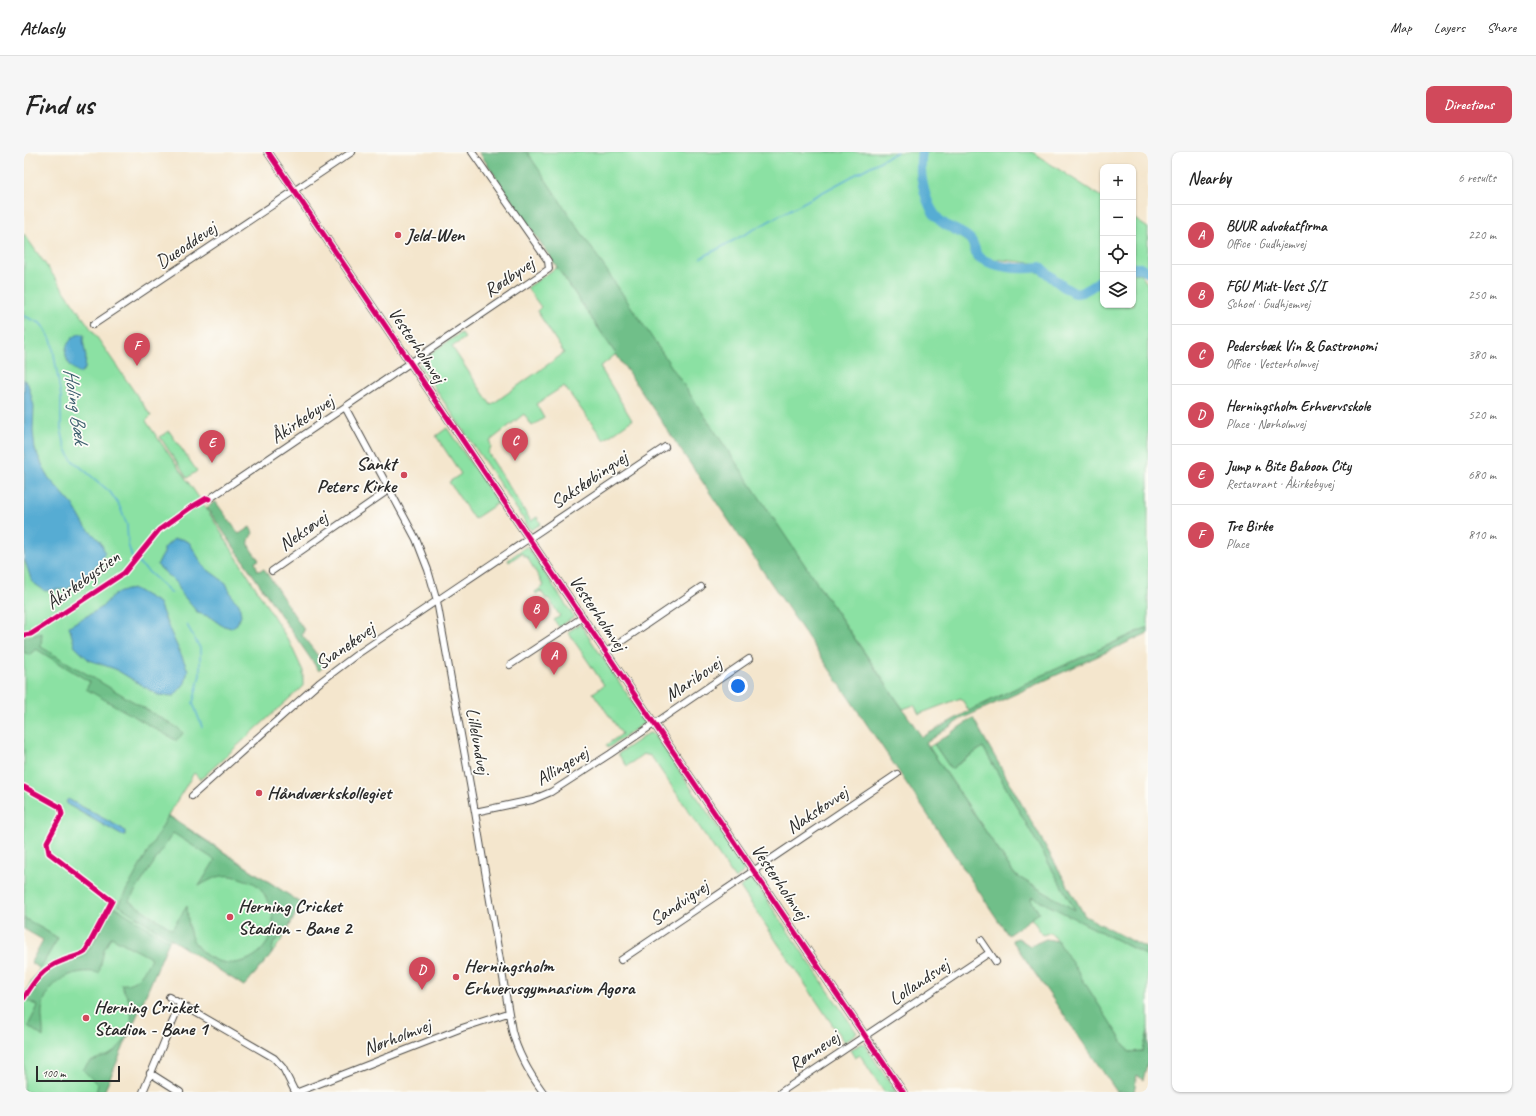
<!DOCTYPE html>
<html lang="en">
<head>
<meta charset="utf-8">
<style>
  body { margin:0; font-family:Caveat,sans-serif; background:#f6f6f6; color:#222 }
  .controls { position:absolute; right:12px; top:12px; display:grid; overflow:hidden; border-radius:8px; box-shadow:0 1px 3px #0004 }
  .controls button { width:36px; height:36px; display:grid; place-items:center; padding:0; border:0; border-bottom:1px solid #e0e0e0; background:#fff; color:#222; font:20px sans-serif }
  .scale { position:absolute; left:12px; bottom:10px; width:84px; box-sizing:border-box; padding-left:4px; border:2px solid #2b2b2b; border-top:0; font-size:11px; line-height:14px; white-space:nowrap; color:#2b2b2b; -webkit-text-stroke:3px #fdfcf7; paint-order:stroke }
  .you { position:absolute; left:714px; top:534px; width:14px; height:14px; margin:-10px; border:3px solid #fff; border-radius:50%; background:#1a73e8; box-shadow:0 0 0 6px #1a73e833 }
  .badge { display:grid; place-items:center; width:26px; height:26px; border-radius:50%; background:#d1495b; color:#fff; font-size:13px; font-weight:700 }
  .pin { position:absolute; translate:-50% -33px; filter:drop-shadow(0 1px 2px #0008) }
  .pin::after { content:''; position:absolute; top:21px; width:14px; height:12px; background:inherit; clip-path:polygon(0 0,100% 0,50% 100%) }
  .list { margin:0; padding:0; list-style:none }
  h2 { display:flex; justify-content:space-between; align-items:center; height:52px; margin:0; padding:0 16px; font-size:17px }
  h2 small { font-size:13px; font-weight:400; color:#767676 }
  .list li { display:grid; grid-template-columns:26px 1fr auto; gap:12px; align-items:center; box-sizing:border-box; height:60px; padding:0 16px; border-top:1px solid #e0e0e0 }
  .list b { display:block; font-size:15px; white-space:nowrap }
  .list p { margin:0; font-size:13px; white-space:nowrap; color:#767676 }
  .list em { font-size:13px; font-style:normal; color:#767676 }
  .icon { flex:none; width:22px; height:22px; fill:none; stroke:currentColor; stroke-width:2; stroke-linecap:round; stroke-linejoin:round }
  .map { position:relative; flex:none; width:1124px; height:940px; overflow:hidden; border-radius:8px }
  header { display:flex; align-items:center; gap:24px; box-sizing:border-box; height:56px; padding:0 20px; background:#fff; border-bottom:1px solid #e0e0e0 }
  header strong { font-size:19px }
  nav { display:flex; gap:22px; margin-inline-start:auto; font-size:14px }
  .intro { display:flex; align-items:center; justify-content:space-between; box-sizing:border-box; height:96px; padding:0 24px }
  h1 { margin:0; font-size:28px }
  .button { padding:10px 18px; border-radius:8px; background:#d1495b; color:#fff; font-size:14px; font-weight:700 }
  main { display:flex; gap:24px; padding:0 24px }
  aside { flex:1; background:#fff; border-radius:8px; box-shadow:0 1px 3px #0004 }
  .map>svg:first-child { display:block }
</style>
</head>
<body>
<header>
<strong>Atlasly</strong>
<nav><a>Map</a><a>Layers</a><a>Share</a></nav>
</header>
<div class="intro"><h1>Find us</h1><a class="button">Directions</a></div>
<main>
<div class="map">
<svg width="1124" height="940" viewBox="0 0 1124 940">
  <rect width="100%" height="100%" fill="#fdfcf7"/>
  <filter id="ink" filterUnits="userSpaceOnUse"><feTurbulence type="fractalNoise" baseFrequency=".025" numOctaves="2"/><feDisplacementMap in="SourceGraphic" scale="8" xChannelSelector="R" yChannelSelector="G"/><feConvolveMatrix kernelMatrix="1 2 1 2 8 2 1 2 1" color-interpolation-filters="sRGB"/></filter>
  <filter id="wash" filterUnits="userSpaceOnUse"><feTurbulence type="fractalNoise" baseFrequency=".012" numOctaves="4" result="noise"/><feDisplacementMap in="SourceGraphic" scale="16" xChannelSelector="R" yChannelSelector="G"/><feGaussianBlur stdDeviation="0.9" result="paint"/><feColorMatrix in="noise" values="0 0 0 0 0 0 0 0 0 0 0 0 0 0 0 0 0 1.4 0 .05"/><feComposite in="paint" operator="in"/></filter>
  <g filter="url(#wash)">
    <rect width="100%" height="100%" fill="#f4e6cd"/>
    <path fill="#8be1a3" stroke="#5b8667" d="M499 0H894L893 26 906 64 944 91 950 108 1014 120 1054 145 1079 130V153H1109V122L1116 121 1124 133V475L1015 525 945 559 937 546 895 562 890 553 879 557Z
      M901 0H1008L1079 46V123L1070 130 1053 138 1028 123 1017 112 960 106 955 101 950 86C941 81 930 76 921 69 904 55 896 20 901 0Z
      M1109 66 1124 76V117L1117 113H1109Z
      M0 82 70 181 127 264 122 269 182 356 266 491 279 519V534L177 627 170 621 144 663 277 751 262 781 247 803 220 834 146 786 80 940H0V842L34 786 0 766Z
      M533 115 592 202 576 215 608 268 580 288 540 234 512 252 520 266 508 274 500 262 466 289 467 295 464 301 507 369 513 365 517 372 507 378 395 213C398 205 428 187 437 181L441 186 428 195 467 253 540 201 513 159 517 155 503 136Z
      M423 276 474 351 450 367 425 330 437 322 412 284Z
      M145 279 173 319 163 326 136 285Z
      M503 394 550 465 535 475 530 468 536 464 524 446 522 447 517 439 512 442 511 440 520 434 503 405H501L498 401 485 410 484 408Z
      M556 472 622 570 584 596 582 593 598 582 569 541 580 533 544 480Z
      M625 581 630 582 721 715 717 723 711 727 627 604 619 602 603 614 594 602Z
      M910 592 927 617 959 595 1052 759 991 723 905 595Z
      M728 726 833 881 820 890 716 735Z
      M1008 744 1124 804V879L1119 899 1105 900 1027 780 1019 783 1007 766 1015 761 1007 748Z
      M839 891 869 935 872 940H860L836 903 831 906 826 898Z"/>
    <path fill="#70bf89" stroke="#4e755a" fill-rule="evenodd" d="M455 0H503L822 474 898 585 945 559 1015 525 1124 475V481L937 567 902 591 991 723 1051 758 959 595 927 617 910 592 949 566 1061 764 1124 797V804L1008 745 1007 748 1015 761 984 783 867 608Z
      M191 349 215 382 226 375 229 381C220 393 227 397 235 408L231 410 234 419 240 417 280 478 278 483 301 513 295 519 183 356Z
      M18 481 17 495 154 576 159 581 153 589 62 537 66 530 12 497 5 503 0 500V486Z
      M144 664 277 751 262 781 250 790 247 803 220 834 94 753ZM149 681 191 708 175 734C197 721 203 721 227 730 236 733 240 741 244 750 264 790 219 828 182 803 176 799 170 791 167 784 164 774 164 764 163 754L148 777 105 749Z
      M91 755 145 789 80 940H72L74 933 59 918C61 915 64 910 68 909 73 906 80 906 85 903 103 892 111 872 106 852 104 844 99 839 97 832 113 834 121 818 127 806L87 785 80 798 75 821C50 815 21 830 18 858 17 867 20 876 19 885L4 874 14 854 2 848C11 831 20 815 39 809 46 807 54 808 60 803 70 794 79 771 85 758Z
      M0 766 34 786 17 815 15 816 7 810 19 788 0 777Z
      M994 786 1006 794 1022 787 1034 789 1105 900 1119 899 1124 879V909L1119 928 1113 923 1110 940H1093L988 788Z"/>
    <path fill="#56acd3" stroke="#406c7f" d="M55 182 60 183 59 188 62 205 61 217 56 221C38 212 36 191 55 182Z
      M0 227 4 232 10 254 9 279 11 297 24 325 49 353 61 374 76 389 81 400 77 408 60 426 43 437 21 439 8 430 0 406Z
      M150 387H158L165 390 180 415 202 431 209 446 215 452 217 463 213 472 207 476 197 473 186 465 174 461 157 441 153 431 133 413 140 401V396Z
      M111 437 135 451 144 474 164 518 161 531 150 544 134 543 91 517 65 508 51 495 45 474 77 456 90 442 103 438Z
      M44 647 99 677 101 679V683H97L44 653 42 649Z"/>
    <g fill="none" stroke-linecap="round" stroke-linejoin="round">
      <path stroke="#56acd3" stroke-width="1.5" d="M677 106 873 0
        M0 164 16 171 22 178 28 190 37 245V276L41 295 47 307 86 340 95 353 103 373 104 392 108 405 148 441
        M163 473 176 496V523L169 551 178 575"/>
      <path stroke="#56acd3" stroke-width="10" d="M898 0C894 21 901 58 919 71 927 77 939 80 946 87 950 91 951 99 953 104 970 116 996 118 1016 115 1023 121 1043 140 1052 141 1061 141 1072 132 1079 126
        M1109 116H1118L1124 121"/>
    </g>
  </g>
  <g filter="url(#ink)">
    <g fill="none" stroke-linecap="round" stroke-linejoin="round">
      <g stroke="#494743" stroke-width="8">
        <path id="minor" d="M69 173 328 0
          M321 255 392 387 404 418 413 449 451 660 488 879C494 902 505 921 519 940
          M185 347 525 117 524 109 448 0
          M248 419 366 337
          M582 500 677 435
          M486 513 559 465
          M168 644 295 531 332 503 641 295
          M451 660 508 648 527 640 586 602 725 507
          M957 788 972 810
          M597 808 873 622
          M145 845 250 906 259 916 271 940
          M126 921 156 940
          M119 940 156 852
          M274 940 438 876 484 861
          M757 940 965 801"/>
      </g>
      <g stroke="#494743" stroke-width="9">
        <path id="tertiary" d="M244 0 879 940"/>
      </g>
      <use href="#minor" stroke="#fff" stroke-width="6"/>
      <use href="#tertiary" stroke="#fff" stroke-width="7"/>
      <g stroke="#fdfcf7" stroke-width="8">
        <path id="cycleway" d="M244 0 879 940
          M0 483 7 482 18 475 100 421 135 378 166 356 183 346 185 347
          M0 635 36 655 38 662 23 690 25 701 88 749 61 800C54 805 46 805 38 809 19 816 10 829 0 846"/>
      </g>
      <use href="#cycleway" stroke="#d6006c" stroke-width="5"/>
    </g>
  </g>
  <g fill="#d1495b" stroke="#fdfcf7" stroke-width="1.5">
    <circle cx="374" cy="83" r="4"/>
    <circle cx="380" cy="323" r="4"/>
    <circle cx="235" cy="641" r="4"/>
    <circle cx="206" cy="765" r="4"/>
    <circle cx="432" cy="825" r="4"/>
    <circle cx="62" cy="866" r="4"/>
  </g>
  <g text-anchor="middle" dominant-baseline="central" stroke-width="3.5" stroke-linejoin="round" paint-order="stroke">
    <g font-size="19" font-weight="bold" fill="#2b2b2b" stroke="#fdfcf7" text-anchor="start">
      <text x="382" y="83">Jeld-Wen</text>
      <text x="372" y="312" text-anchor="end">Sankt<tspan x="372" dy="22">Peters Kirke</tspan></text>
      <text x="243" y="641">Håndværkskollegiet</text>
      <text x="214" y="754">Herning Cricket<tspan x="214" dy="22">Stadion - Bane 2</tspan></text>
      <text x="440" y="814">Herningsholm<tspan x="440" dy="22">Erhvervsgymnasium Agora</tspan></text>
      <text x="70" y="855">Herning Cricket<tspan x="70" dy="22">Stadion - Bane 1</tspan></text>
    </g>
    <g font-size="19" fill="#2b2b2b" stroke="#fdfcf7">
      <text transform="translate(162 93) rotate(-34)">Dueoddevej</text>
      <text transform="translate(485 125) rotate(-34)">Rødbyvej</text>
      <text transform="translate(393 193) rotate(56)">Vesterholmvej</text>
      <text transform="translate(278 267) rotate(-34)">Åkirkebyvej</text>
      <text transform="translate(565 328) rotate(-34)">Sakskøbingvej</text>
      <text transform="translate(279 379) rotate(-35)">Neksøvej</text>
      <text transform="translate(59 428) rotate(-36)">Åkirkebystien</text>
      <text transform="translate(574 461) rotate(56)">Vesterholmvej</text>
      <text transform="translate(321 494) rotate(-35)">Svanekevej</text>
      <text transform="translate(669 527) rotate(-34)">Maribovej</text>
      <text transform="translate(454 589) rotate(80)">Lillelundvej</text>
      <text transform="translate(538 614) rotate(-31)">Allingevej</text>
      <text transform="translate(793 658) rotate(-34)">Nakskovvej</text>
      <text transform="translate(756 730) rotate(56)">Vesterholmvej</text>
      <text transform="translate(655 751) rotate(-34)">Sandvigvej</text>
      <text transform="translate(895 830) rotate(-34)">Lollandsvej</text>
      <text transform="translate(373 885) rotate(-21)">Nørholmvej</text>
      <text transform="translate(790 899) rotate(-34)">Rønnevej</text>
    </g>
    <g font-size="20" font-style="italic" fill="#3c5f6e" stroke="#fdfcf7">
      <text transform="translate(52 254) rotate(82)">Holing Bæk</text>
    </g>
  </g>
</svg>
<div class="controls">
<button>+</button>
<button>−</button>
<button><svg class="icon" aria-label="locate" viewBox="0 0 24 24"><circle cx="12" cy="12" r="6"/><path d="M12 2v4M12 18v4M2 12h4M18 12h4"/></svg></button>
<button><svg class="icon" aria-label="layers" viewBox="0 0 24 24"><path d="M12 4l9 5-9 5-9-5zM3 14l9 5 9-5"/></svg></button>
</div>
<div class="scale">100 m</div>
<div class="you"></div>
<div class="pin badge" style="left:530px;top:523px">A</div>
<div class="pin badge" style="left:512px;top:477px">B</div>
<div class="pin badge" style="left:491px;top:309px">C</div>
<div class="pin badge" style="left:398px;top:838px">D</div>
<div class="pin badge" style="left:188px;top:311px">E</div>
<div class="pin badge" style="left:113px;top:214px">F</div>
</div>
<aside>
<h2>Nearby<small>6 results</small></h2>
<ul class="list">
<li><span class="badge">A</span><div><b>BUUR advokatfirma</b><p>Office · Gudhjemvej</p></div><em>220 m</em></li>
<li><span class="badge">B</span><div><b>FGU Midt-Vest S/I</b><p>School · Gudhjemvej</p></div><em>250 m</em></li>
<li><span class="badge">C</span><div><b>Pedersbæk Vin &amp; Gastronomi</b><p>Office · Vesterholmvej</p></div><em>380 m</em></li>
<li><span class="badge">D</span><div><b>Herningsholm Erhvervsskole</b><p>Place · Nørholmvej</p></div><em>520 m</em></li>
<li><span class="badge">E</span><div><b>Jump n Bite Baboon City</b><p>Restaurant · Åkirkebyvej</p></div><em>680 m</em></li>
<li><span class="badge">F</span><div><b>Tre Birke</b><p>Place</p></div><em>810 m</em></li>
</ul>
</aside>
</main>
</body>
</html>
